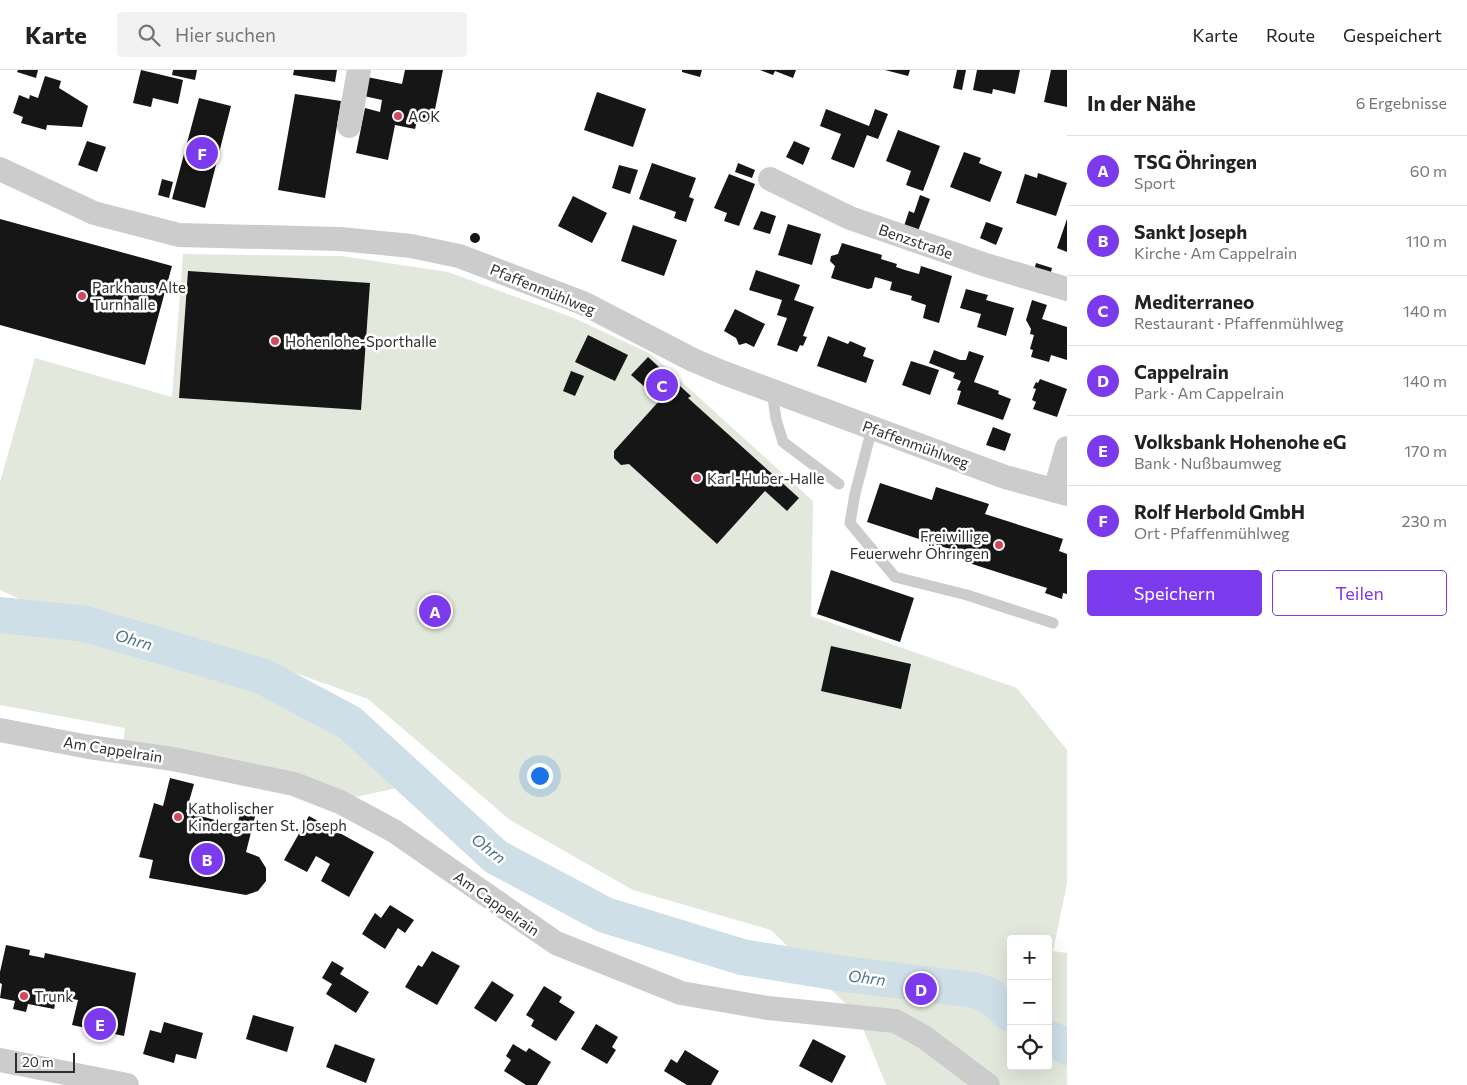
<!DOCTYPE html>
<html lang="de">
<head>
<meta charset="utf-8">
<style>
  body { margin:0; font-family:Commissioner,sans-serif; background:#f2f2f2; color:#222 }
  .controls { position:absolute; right:15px; bottom:15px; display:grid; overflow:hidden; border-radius:5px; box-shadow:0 5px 20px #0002 }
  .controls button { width:45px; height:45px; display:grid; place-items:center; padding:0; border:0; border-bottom:1px solid #e0e0e0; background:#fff; color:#222; font:25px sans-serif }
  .scale { position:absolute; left:15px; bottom:12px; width:60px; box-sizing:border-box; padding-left:5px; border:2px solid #2f2f2f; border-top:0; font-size:14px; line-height:18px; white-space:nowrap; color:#2f2f2f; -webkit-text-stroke:4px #fff; paint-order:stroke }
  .you { position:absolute; left:539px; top:705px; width:18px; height:18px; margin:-12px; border:4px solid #fff; border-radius:50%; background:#1a73e8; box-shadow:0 0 0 8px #1a73e833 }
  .badge { display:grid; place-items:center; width:32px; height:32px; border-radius:50%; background:#7c3aed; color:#fff; font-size:16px; font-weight:700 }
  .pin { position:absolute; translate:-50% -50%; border:2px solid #fff; box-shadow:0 1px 5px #0006 }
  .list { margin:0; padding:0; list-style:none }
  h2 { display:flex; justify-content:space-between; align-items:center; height:65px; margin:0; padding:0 20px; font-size:21px }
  h2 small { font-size:16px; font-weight:400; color:#767676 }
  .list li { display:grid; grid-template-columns:32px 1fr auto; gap:15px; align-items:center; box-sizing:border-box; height:70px; padding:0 20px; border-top:1px solid #e0e0e0 }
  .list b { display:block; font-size:19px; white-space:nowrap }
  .list p { margin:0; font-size:16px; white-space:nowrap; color:#767676 }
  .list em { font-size:16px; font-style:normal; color:#767676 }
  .actions { display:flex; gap:10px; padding:15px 20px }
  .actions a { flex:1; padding:11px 0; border:1px solid #7c3aed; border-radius:5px; text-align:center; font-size:18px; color:#7c3aed }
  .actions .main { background:#7c3aed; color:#fff }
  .icon { flex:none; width:28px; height:28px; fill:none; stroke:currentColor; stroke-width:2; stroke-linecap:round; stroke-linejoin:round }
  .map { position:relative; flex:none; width:1067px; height:1015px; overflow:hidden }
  header { display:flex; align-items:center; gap:30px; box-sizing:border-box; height:70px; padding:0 25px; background:#fff; border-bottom:1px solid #e0e0e0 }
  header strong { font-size:24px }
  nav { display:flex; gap:28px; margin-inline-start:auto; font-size:18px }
  .search { width:350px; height:45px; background:#f2f2f2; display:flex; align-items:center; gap:12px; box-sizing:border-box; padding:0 18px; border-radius:5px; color:#767676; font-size:19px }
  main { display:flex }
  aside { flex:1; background:#fff }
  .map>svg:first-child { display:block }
</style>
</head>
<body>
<header>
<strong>Karte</strong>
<div class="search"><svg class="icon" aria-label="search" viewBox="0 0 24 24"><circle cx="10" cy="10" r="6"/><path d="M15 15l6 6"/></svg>Hier suchen</div>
<nav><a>Karte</a><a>Route</a><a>Gespeichert</a></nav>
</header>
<main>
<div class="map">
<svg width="1067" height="1015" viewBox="0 0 1067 1015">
  <rect width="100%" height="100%" fill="#fff"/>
  <path fill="#e3e8dc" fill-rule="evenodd" d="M183 184 341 186 448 202 574 248 651 284 813 431 811 546 1017 618 1067 680V814L1053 881 1067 883V1015H886L858 946 771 860 633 820 510 750 368 629 264 592 149 561 33 535 0 520V412L35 288 172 327ZM1011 869H1048V996H1011Z
    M0 552 148 577 259 612 349 663 407 716 355 727 123 673 125 658 0 635Z"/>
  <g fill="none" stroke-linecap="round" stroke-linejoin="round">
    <path stroke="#cedfe8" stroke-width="36" d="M0 545 86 554 262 606 350 653 496 787 605 845 742 887 845 904 974 920 988 925 1011 944
      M1048 968 1067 977"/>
  </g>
  <path fill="#161616" d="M18 0H38L36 8 17 2Z
    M141 0 183 10 178 34 153 28 151 37 133 33Z
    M173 0H197L195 10 172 5Z
    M294 0H337L335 12 293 5Z
    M405 0H443L432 54 417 51 415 59 395 55 388 90 356 83 365 38 380 42 382 30 364 26 367 7 402 14Z
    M682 0H702L700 7 682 2Z
    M760 0H796L793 8 775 1 773 5Z
    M885 0H910L908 6Z
    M957 0H966L962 20 953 18Z
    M977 0H1020L1015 24 993 19 992 24 973 20Z
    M1051 0H1067V37L1044 32Z
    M45 6 61 11 59 18 88 36 82 57 47 55 46 60 21 53 23 47 13 43 19 25 29 29 30 25 38 28Z
    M597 22 646 39 633 77 584 60Z
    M295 24 341 31 325 128 278 120Z
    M199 28 231 36 205 138 172 129Z
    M826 39 869 56 875 39 888 44 878 69 867 65 854 98 831 89 841 64 820 56Z
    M898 60 940 76 923 121 906 115 911 101 886 91Z
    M87 71 106 77 97 102 78 95Z
    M794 71 810 78 803 95 786 87Z
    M964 82 981 88 979 93 1002 102 990 132 950 117Z
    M652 93 696 108 689 127 694 129 686 152 674 148 676 142 639 129Z
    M738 93 755 100 752 108 735 102Z
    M619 95 638 100 630 124 612 118Z
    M1038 103 1067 113 1056 146 1016 133 1025 104 1037 108Z
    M729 104 755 114 739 156 724 151 727 143 714 138Z
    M162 109 173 112 169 128 158 125Z
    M920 125 930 129 918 161 904 156 909 141 914 143Z
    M573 126 607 143 592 173 558 156Z
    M761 141 776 146 770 164 753 159Z
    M0 149 172 196 145 295 0 255Z
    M1067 149V182L1057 178Z
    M986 152 1003 158 996 175 980 168Z
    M788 154 821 164 812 195 778 185Z
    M633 155 677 170 664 206 621 191Z
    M470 168a5 5 0 1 1 10 0a5 5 0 1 1-10 0Z
    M842 173 882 185 881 189 897 194 896 197 905 200 919 204 921 196 952 206 939 253 923 248 926 235 911 230 912 226 890 220 892 212 875 207 872 218 868 219 831 208 835 196 830 191 831 186 838 184Z
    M1036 193 1052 198 1050 206 1034 201Z
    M756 200 800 215 794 230 814 237 803 266 807 267 803 276 800 275 797 282 777 275 787 248 777 245 782 230 749 220Z
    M188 201 370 213 361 340 179 328Z
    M966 219 988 225 986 230 1014 238 1006 266 977 257 981 244 960 238Z
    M1032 230 1047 235 1042 249 1067 257V290L1051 285 1049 292 1031 287 1033 280 1030 279 1034 265 1030 264 1031 259 1026 250Z
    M735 239 765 254 754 277 746 273 739 275 736 268 724 261Z
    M588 265 628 285 615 311 575 292Z
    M828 266 848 274 850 271 866 278 863 286 874 290 866 313 817 296Z
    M934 280 960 290H966L969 281 984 286 974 312 999 321 998 324 1011 329 1003 350 957 334 961 321 957 320 961 311 953 308 955 303 929 293Z
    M648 287 691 326 688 328 799 428 787 441 765 421 717 474 629 394 621 395 614 388V381L660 330 631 305Z
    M911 291 939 300 930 325 902 315Z
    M571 301 584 306 575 326 563 321Z
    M1040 309 1067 319 1057 347 1033 339 1036 332 1032 330 1036 319 1033 318 1036 312 1038 313Z
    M993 357 1011 364 1005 381 986 375Z
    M880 413 932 430 936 417 989 434 985 444 1063 469 1059 481 1067 484V524L1063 523 1062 529 1045 523 1047 518 969 493 971 486 867 452Z
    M831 500 914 528 900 572 817 544Z
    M831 576 911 594 901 639 821 621Z
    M170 708 194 714 186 742 237 756 241 740 256 743 246 782 259 787 266 798V811L258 821 246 825 149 808 153 790 139 787 154 733 163 736Z
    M309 746 374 782 349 827 321 811 330 794 316 786 307 802 284 790Z
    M390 835 414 850 405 863 398 858 385 879 362 864 375 843 381 848Z
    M6 875 30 880 29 885 44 888 45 883 136 903 124 966 72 955 78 930 57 926 54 939 28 934 26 942 13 939 15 931 0 928 2 914 0 913V902Z
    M432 881 460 896 437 935 405 917 418 895 422 897Z
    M332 891 344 898 340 904 369 922 356 943 326 924 332 914 322 908Z
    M492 911 514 925 496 952 474 938Z
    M544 916 562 927 559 932 575 942 556 971 531 956 534 950 526 945Z
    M253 945 294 957 287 982 246 969Z
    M164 952 203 963 196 989 176 984 174 993 143 984 150 960 161 963Z
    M596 954 618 967 612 977 616 980 607 994 581 979Z
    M813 969 846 986 832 1013 799 996Z
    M335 974 375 989 366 1013 326 997Z
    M513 974 526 982 529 978 551 992 537 1015H526L504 1001 511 990 506 986Z
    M685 980 719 1001 711 1015H687L664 1001 671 989 677 993Z"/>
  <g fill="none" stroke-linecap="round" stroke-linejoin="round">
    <path stroke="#ccc" stroke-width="11" d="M772 321 776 349 783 372 839 414
      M872 358 855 424 850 453 895 507 967 525 1053 553"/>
    <path stroke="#ccc" stroke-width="24" d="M349 56 359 0
      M0 99 94 143 179 165 340 169 411 176 459 186 583 233 693 290 724 303 1005 407 1067 424
      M770 109 850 148 986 195 1067 219
      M1055 420 1067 378
      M0 660 89 677 173 689 294 714 340 732 394 761 556 873 681 923 768 938 895 951 924 967 988 1015
      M0 990 127 1015"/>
  </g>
  <g fill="#d04859" stroke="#fff" stroke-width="2">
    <circle cx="398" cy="46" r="5"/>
    <circle cx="82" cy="226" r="5"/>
    <circle cx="275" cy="271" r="5"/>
    <circle cx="697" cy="408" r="5"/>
    <circle cx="999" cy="475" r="5"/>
    <circle cx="178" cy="747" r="5"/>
    <circle cx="24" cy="926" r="5"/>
  </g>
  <g text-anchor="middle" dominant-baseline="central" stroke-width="5" stroke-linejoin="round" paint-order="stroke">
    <g font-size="15" fill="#2f2f2f" stroke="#fff" text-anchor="start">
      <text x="408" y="46">AOK</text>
      <text x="92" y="217">Parkhaus Alte<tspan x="92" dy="17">Turnhalle</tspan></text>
      <text x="285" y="271">Hohenlohe-Sporthalle</text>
      <text x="707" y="408">Karl-Huber-Halle</text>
      <text x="989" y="466" text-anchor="end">Freiwillige<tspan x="989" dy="17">Feuerwehr Öhringen</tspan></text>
      <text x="188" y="738">Katholischer<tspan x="188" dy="17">Kindergarten St. Joseph</tspan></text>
      <text x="34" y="926">Trunk</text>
    </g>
    <g font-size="15" fill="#2f2f2f" stroke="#fff">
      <text transform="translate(916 171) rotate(19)">Benzstraße</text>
      <text transform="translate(543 219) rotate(22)">Pfaffenmühlweg</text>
      <text transform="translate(916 374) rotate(20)">Pfaffenmühlweg</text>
      <text transform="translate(113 679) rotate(9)">Am Cappelrain</text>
      <text transform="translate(497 833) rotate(35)">Am Cappelrain</text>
    </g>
    <g font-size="16" font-style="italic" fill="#477288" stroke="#fff">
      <text transform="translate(134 569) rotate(16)">Ohrn</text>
      <text transform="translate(489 778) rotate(38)">Ohrn</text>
      <text transform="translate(867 907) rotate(7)">Ohrn</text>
    </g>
  </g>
</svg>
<div class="controls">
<button>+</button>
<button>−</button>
<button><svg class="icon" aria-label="locate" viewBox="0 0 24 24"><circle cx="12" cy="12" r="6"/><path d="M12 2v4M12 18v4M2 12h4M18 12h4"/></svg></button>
</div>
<div class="scale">20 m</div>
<div class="you"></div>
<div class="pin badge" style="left:435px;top:541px">A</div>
<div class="pin badge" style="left:207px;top:789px">B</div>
<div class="pin badge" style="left:662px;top:315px">C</div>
<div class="pin badge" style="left:921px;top:919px">D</div>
<div class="pin badge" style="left:100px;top:954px">E</div>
<div class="pin badge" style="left:202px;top:83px">F</div>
</div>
<aside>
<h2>In der Nähe<small>6 Ergebnisse</small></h2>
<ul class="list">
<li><span class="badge">A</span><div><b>TSG Öhringen</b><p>Sport</p></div><em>60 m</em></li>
<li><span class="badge">B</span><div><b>Sankt Joseph</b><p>Kirche · Am Cappelrain</p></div><em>110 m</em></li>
<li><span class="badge">C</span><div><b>Mediterraneo</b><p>Restaurant · Pfaffenmühlweg</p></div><em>140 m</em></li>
<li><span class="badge">D</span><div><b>Cappelrain</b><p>Park · Am Cappelrain</p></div><em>140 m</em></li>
<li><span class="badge">E</span><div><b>Volksbank Hohenohe eG</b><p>Bank · Nußbaumweg</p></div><em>170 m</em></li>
<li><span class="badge">F</span><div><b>Rolf Herbold GmbH</b><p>Ort · Pfaffenmühlweg</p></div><em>230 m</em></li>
</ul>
<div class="actions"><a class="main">Speichern</a><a>Teilen</a></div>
</aside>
</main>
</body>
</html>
